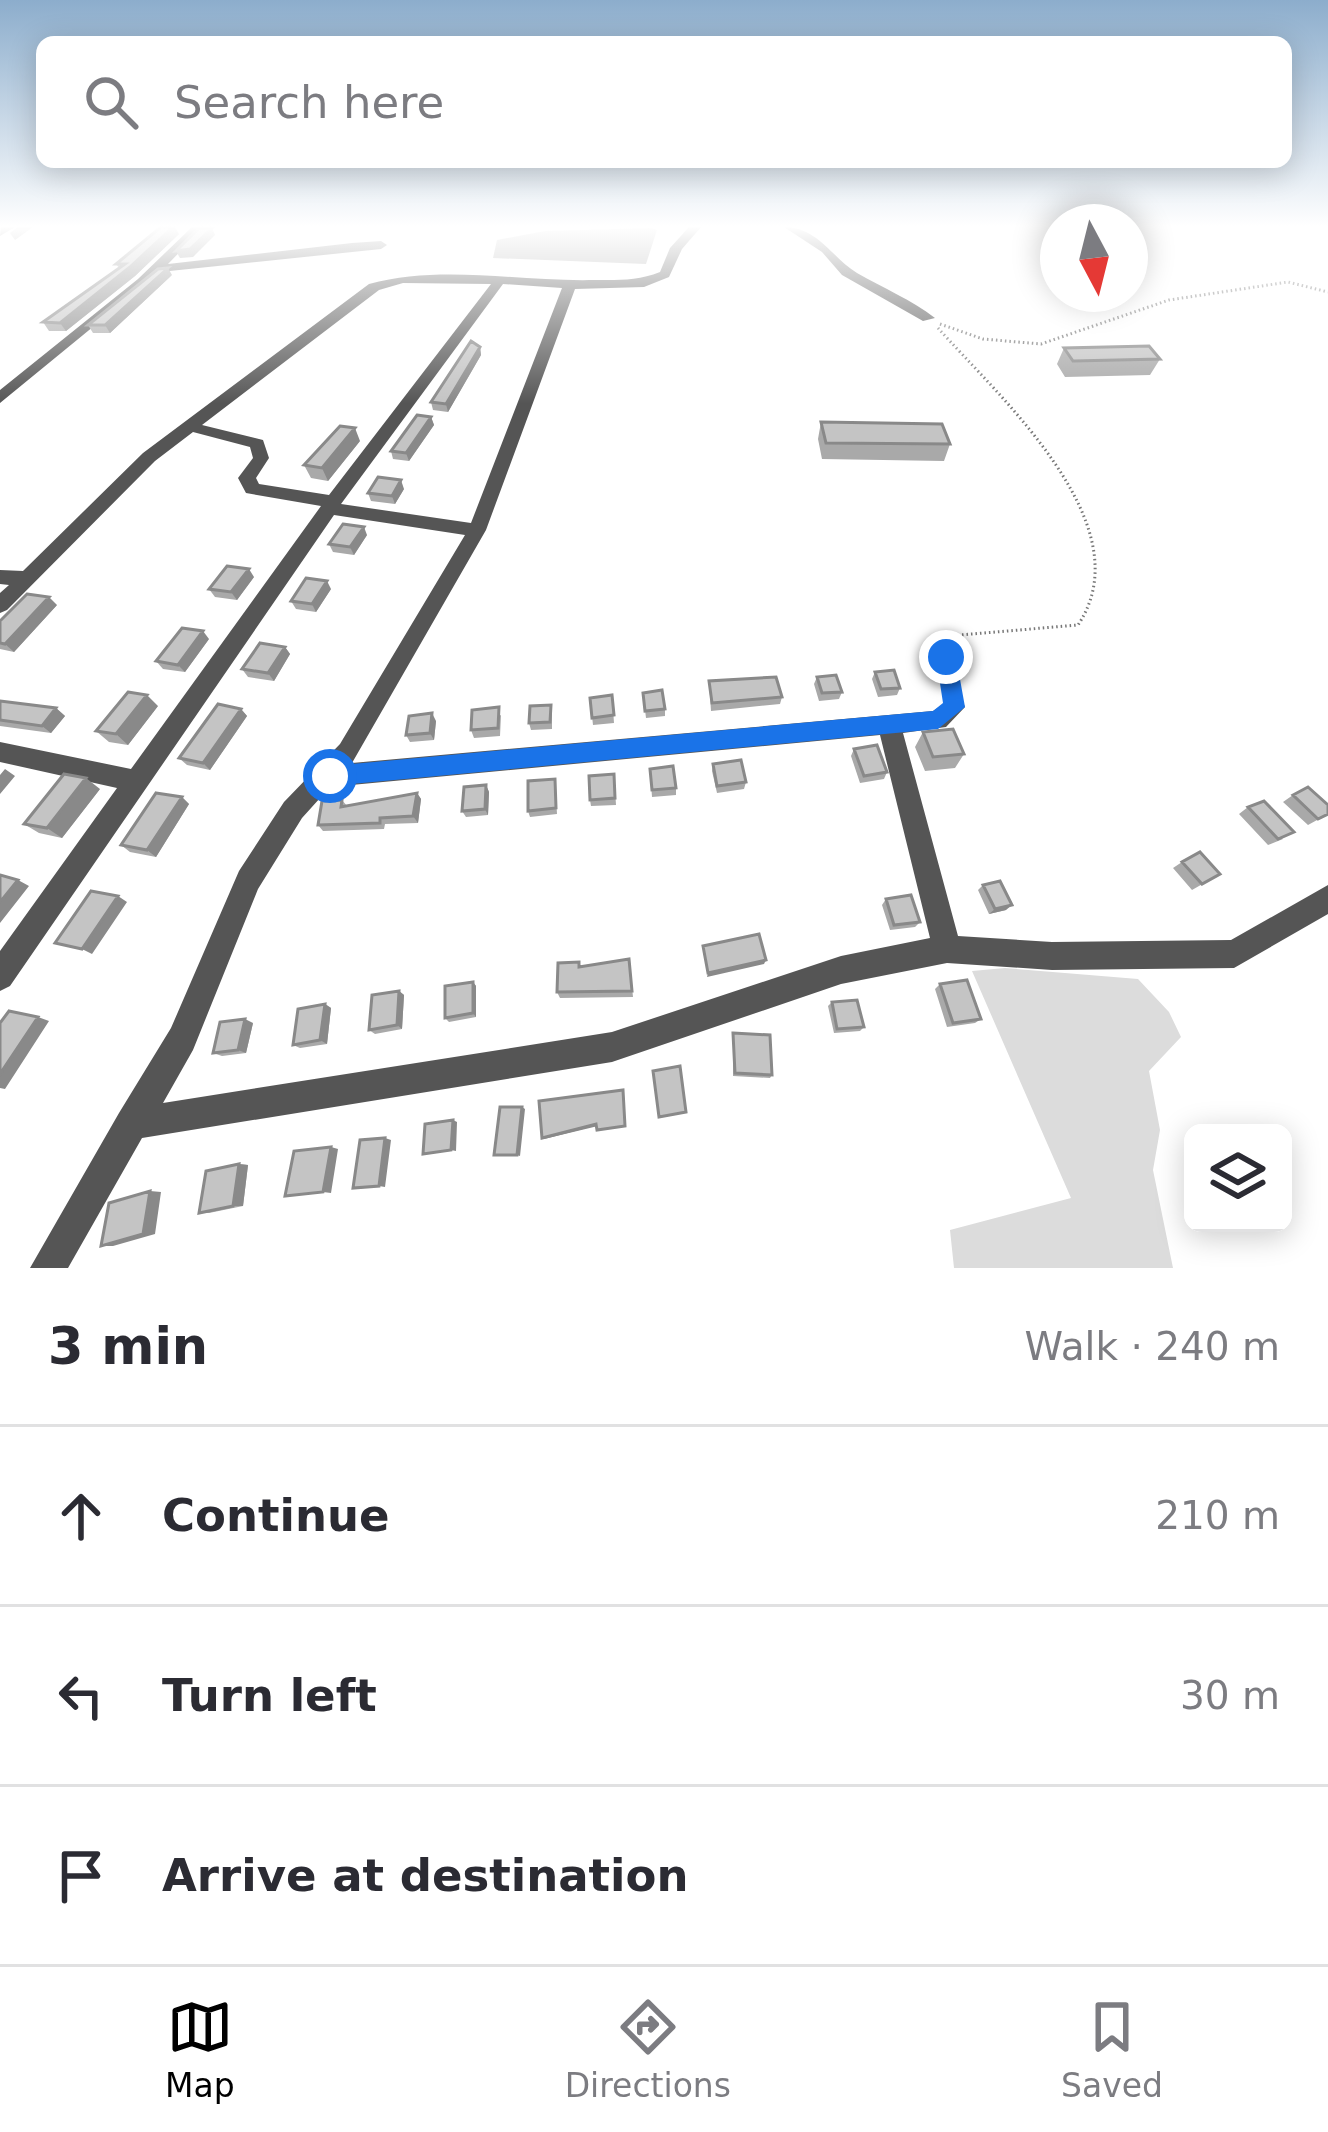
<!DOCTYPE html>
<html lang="en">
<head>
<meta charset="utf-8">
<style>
  body { margin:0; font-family:"DejaVu Sans",sans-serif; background:#f7f7f7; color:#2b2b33 }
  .controls { position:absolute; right:36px; bottom:36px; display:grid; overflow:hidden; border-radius:18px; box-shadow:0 6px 30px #0003 }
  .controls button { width:108px; height:108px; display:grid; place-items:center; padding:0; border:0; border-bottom:3px solid #e1e1e2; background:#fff; color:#2b2b33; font:60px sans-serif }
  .compass { position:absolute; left:1040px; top:204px; width:108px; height:108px; border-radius:50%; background:#fff; box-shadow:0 6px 30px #0003; rotate:173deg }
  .stop { position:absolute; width:36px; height:36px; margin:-27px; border:9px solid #1a73e8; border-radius:50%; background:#fff }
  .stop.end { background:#1a73e8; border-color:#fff; box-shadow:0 3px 12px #0008 }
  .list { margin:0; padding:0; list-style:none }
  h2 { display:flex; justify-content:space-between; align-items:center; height:156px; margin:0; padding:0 48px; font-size:51px }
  h2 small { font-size:39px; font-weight:400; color:#7c7c81 }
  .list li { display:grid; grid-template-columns:78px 1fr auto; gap:36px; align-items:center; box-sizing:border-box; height:180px; padding:0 48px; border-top:3px solid #e1e1e2 }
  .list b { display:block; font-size:45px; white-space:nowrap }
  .list em { font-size:39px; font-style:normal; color:#7c7c81 }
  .icon { flex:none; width:66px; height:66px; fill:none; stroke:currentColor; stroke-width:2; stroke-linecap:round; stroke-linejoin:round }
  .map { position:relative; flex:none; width:1328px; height:1268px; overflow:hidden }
  .search { position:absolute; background:#fff; box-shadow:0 6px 30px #0003; left:36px; right:36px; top:36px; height:132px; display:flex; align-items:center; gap:30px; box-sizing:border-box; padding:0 42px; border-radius:18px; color:#7c7c81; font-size:45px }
  .sheet { height:696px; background:#fff }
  nav { display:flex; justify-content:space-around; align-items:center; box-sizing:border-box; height:168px; border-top:3px solid #e1e1e2; background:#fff; font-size:33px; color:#7c7c81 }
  nav a { display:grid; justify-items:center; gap:6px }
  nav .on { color:#000 }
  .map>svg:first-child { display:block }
</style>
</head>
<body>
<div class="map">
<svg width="1328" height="1268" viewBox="0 0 1328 1268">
  <rect width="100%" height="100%" fill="#fff"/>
  <path fill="#dcdcdc" d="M1005 968 1138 979 1169 1012 1181 1037 1149 1071 1160 1130 1153 1170 1173 1268H954L950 1230 1071 1198 972 971Z"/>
  <path fill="#a3a3a3" d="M652 228 657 230 646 264 493 258 497 240 545 231Z"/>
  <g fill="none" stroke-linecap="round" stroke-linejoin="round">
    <path stroke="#777" stroke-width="3" stroke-dasharray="1.5 3" stroke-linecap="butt" d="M940 324 983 339 1041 344 1169 300 1288 282 1328 292
      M938 328C998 396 1145 525 1078 625L960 635 948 643 954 687"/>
    <path fill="#555" fill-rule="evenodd" d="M15 227 0 236 1 227Z
      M192 227H204L168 264 352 243 381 241 387 245 381 249 160 272 0 403V390L138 279Z
      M689 227H701L682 249 669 277 644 287 575 289 486 530 352 763 933 711 954 697 962 700 965 707 946 727 903 733 958 936 1052 942 1231 940 1328 885V914L1234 968 1052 970 947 963 841 984 612 1062 142 1138 68 1268H30L119 1113 171 1028 239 871 284 802 340 744 465 535 334 515 10 986 0 991V951L117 788 0 762V742L131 769 321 506 246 493 238 478 253 458 250 447 193 432 155 461 7 610 0 613V593L9 585 0 584V570L23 571 143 453 369 284C442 264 520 282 595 280 618 280 638 281 660 272L670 248ZM403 283 491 284 329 495 259 484 256 478 269 458 263 440 202 425 379 290ZM503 284 562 288 471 523 341 504ZM880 735 930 938 841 956 612 1032 163 1103 193 1050 258 889 302 818 330 787Z
      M784 227C818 227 832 258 857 273 883 288 912 300 935 318L923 321 842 275 822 252Z"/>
  </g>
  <path fill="#a9a9a9" d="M179 234 135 276 66 331H49L43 322 119 268 116 264Z
    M172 275 110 333H93L88 325Z
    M480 347 481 355 448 412 433 410 431 402Z
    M1064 348 1160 359 1150 375 1065 377 1057 364Z
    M431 417 434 425 409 461 393 459 391 451Z
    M821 422 950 444 944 461 822 459 818 439Z
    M360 441 328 481 311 478 304 465Z
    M404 489 395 504 371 501 368 493Z
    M367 535 354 555 333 552 329 544Z
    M254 577 237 600 215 597 209 589Z
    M331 589 316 612 296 609 291 601Z
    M57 605 14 652 0 649V621Z
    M209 639 185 672 163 669 156 661Z
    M285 647 290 654 274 681 248 677 242 669Z
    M875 672 900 688 897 695 878 697 872 679Z
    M817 677 842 692 839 699 819 701 814 684Z
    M709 681 782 697 780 704 711 711Z
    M643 693 665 709V716L646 718Z
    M612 695 614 723 593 725 590 698Z
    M0 701 56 708 65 716 51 733 0 726Z
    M158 706 128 745 109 742 96 731Z
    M241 709 247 716 210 770 187 765 179 758Z
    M552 712V729L531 730 529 723Z
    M501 715 500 736 474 738 471 730Z
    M436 721 434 740 410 742 406 735Z
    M923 732 964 754 955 768 925 771 915 747Z
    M854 749 887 772 884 779 860 783 851 756Z
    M713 764 746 782 744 789 717 793 712 771Z
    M650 769 676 788V795L652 797Z
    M614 774 616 805 591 806 590 800Z
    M555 779 557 814 530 817 528 811Z
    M486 785 489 792 488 815 466 817 462 811Z
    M100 789 62 838 39 833 24 824Z
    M417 793 421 799 418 823 385 824 384 829 323 831 318 825 342 800 347 806Z
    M1293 795 1328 814 1308 825 1283 802Z
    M182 797 189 804 156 857 130 852 121 845Z
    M1248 807 1283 839 1268 845 1239 814Z
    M1182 862 1220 874 1192 890 1173 868Z
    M983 885 1006 910 989 914 978 890Z
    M886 899 920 922 915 927 890 930 882 905Z
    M629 959 633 997 560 998 557 992 579 962 580 966Z
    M473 982 476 986V1017L449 1022 445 1018Z
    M940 984 981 1019 975 1023 947 1027 935 989Z
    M399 991 404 995 402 1029 375 1034 369 1030Z
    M832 1002 864 1027 860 1031 834 1033 828 1006Z
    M325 1004 331 1008 327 1044 300 1048 293 1045Z
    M253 1023 246 1053 222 1056 213 1053Z
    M733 1033 772 1075 770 1078 733 1076Z
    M239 1164 248 1165 243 1206 209 1213H199Z"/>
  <path fill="#898989" d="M18 227H33L15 240 10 233Z
    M173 227H175L179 234 135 276 66 331 60 323Z
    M212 228 215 235 193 257 180 258 176 251Z
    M168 268 172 275 110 333 105 325Z
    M480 347 481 355 448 412 446 404Z
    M431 417 434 425 409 461 406 453Z
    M355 428 360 441 328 481 322 468Z
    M401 480 404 489 395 504 392 496Z
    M364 527 367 535 354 555 350 547Z
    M249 569 254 577 237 600 231 592Z
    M327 581 331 589 316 612 312 604Z
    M49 597 57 605 14 652 5 644Z
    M203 631 209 639 185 672 178 665Z
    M285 647 290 654 274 681 268 673Z
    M147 695 158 706 128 745 116 734Z
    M56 708 65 716 51 733 42 726Z
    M241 709 247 716 210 770 203 763Z
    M432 713 436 721 434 740 430 733Z
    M5 769 15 776 0 794V775Z
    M86 778 100 789 62 838 47 828Z
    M486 785 489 792 488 815 485 809Z
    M417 793 421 799 418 823 413 816Z
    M182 797 189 804 156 857 147 850Z
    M18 880 29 886 0 923V902Z
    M118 896 127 902 92 954 82 949Z
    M1012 905 1006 910 989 914 995 909Z
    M766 960 764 964 707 977 708 973Z
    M473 982 476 986V1017L473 1013Z
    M399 991 404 995 402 1029 397 1025Z
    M325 1004 331 1008 327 1044 320 1040Z
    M38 1017 49 1021 5 1089 0 1088V1074Z
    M245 1019 253 1023 246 1053 238 1050Z
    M522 1107 525 1109 520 1156 517 1155Z
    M453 1120 457 1122 456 1151 451 1150Z
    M596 1124 598 1126 544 1139 542 1138Z
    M385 1138 391 1140 385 1187 379 1186Z
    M331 1147 338 1149 331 1193 323 1192Z
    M239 1164 248 1165 243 1206H233Z
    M150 1191 161 1192 155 1234 113 1246H101Z"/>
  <path fill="#c4c4c4" stroke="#898989" stroke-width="3" d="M161 227H173L130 267 60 323 43 322 125 264H116Z
    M199 228H212L190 249 176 251Z
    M168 268 105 325H88L158 269Z
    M471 341 480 347 446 404 431 402Z
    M1149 346 1160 359 1073 361 1064 348Z
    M417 415 431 417 406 453 391 451Z
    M821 422 942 424 950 444 826 443Z
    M340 426 355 428 322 468 304 465Z
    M378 477 401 480 392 496 368 493Z
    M343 524 364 527 350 547 329 544Z
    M227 566 249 569 231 592 209 589Z
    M306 578 327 581 312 604 291 601Z
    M27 594 49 597 5 644 0 643V621Z
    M182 628 203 631 178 665 156 661Z
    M260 643 285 647 268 673 242 669Z
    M894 670 900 688 881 689 875 672Z
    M836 675 842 692 822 693 817 677Z
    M776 677 782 697 712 703 709 681Z
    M662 690 665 709 645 711 643 693Z
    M128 692 147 695 116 734 96 731Z
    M612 695 614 715 592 718 590 698Z
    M0 701 56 708 42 726 0 720Z
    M218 704 241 709 203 763 179 758Z
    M551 705 550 722 529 723 530 706Z
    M499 707 498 728 471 730 472 710Z
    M432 713 430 733 406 735 409 716Z
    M953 729 964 754 933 757 923 732Z
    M877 745 887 772 864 776 854 749Z
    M741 760 746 782 717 786 713 764Z
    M673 766 676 788 652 790 650 769Z
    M64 774 86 778 47 828 24 824Z
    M614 774 615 798 590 800 589 776Z
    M555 779 556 808 528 811V781Z
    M486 785 485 809 462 811 464 787Z
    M1308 787 1328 805V814L1318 819 1293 795Z
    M156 793 182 797 147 850 121 845Z
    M417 793 413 816 380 818V823L318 825 322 801 342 800 341 807Z
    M1264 801 1294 832 1278 839 1248 807Z
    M1200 852 1220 874 1202 884 1182 862Z
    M0 875 18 880 0 902Z
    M1000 881 1012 905 995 909 983 885Z
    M91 891 118 896 82 949 55 943Z
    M911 895 920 922 894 925 886 899Z
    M759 934 766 960 708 973 703 946Z
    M629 959 632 991 557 992 558 963 579 962V967Z
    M967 980 981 1019 953 1023 940 984Z
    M473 982V1013L445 1018V986Z
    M399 991 397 1025 369 1030 372 995Z
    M857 1000 864 1027 837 1029 832 1002Z
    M325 1004 320 1040 293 1045 298 1009Z
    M9 1011 38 1017 0 1074V1023Z
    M245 1019 238 1050 213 1053 220 1022Z
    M733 1033 770 1035 772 1075 735 1073Z
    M680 1066 686 1112 659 1117 653 1071Z
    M623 1090 625 1126 597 1130 596 1124 542 1138 539 1101Z
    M500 1107H522L517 1155H494Z
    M453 1120 451 1150 423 1154 425 1124Z
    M385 1138 379 1186 353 1188 360 1140Z
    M331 1147 323 1192 285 1196 294 1151Z
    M239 1164 233 1206 199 1213 206 1171Z
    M150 1191 143 1234 101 1246 109 1203Z"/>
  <linearGradient id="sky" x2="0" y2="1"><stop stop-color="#8cadcc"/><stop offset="0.56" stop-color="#fff"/><stop offset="1" stop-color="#fff" stop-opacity="0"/></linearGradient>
  <rect width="1328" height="404" fill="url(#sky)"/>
  <path fill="#1a73e8" d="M946 649 956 657 965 707 938 729 330 786 318 776 330 766 933 711 943 703 936 657Z"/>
</svg>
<div class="controls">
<button><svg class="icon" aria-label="layers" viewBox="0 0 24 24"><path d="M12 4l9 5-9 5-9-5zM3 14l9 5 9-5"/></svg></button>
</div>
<svg class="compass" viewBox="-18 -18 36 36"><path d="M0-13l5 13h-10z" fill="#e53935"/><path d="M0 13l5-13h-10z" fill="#7c7c81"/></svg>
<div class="stop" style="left:330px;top:776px"></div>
<div class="stop end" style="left:946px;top:657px"></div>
<div class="search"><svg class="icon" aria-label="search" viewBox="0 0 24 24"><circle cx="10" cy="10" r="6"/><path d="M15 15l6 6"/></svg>Search here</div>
</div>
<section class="sheet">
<h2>3 min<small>Walk · 240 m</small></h2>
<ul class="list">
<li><svg class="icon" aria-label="ahead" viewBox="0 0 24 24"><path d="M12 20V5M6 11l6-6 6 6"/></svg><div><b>Continue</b></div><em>210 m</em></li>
<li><svg class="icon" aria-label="left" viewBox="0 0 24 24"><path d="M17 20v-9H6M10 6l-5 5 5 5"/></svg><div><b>Turn left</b></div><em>30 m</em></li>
<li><svg class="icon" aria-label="arrive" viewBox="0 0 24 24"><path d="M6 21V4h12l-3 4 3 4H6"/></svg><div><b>Arrive at destination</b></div></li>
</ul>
</section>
<nav>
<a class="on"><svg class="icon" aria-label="map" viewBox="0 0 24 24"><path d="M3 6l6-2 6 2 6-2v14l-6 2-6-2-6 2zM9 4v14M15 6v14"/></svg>Map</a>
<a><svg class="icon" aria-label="directions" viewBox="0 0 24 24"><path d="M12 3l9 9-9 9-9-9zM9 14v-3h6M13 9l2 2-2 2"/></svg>Directions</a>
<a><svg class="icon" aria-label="saved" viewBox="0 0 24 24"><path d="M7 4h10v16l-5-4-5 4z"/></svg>Saved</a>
</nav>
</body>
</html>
